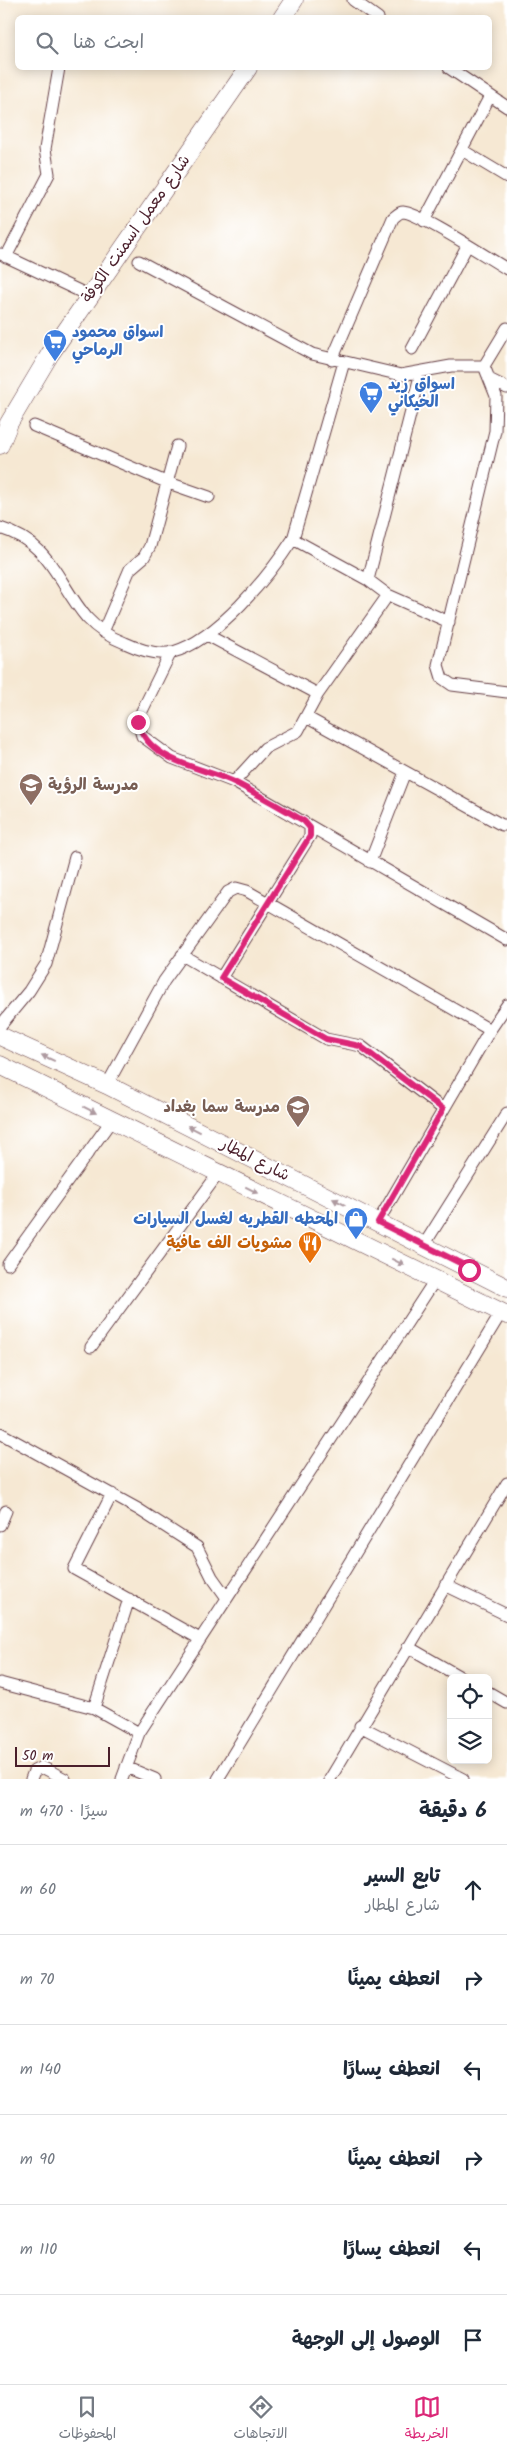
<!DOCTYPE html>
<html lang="ar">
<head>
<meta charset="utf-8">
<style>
  body { margin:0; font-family:Kalam,"Playpen Sans Arabic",sans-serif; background:#f6f6f7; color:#1f2937; direction:rtl }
  .controls { position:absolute; right:15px; bottom:15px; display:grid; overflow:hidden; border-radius:8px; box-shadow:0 2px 12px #0003 }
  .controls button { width:45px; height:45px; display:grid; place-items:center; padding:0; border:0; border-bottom:1px solid #e0e1e3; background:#fff; color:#1f2937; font:25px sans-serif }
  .scale { position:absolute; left:15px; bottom:12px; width:95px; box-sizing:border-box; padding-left:5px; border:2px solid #4a1f2b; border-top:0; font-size:14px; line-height:18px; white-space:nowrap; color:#4a1f2b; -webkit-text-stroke:4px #fff; paint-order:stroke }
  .stop { position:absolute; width:15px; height:15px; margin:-11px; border:4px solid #db2777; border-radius:50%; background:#fff }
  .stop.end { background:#db2777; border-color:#fff; box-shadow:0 1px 5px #0008 }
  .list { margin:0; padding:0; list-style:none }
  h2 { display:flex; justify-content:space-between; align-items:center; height:65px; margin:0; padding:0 20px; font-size:21px }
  h2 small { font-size:16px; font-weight:400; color:#747a83 }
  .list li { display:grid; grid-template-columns:32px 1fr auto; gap:15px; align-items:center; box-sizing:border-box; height:90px; padding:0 20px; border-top:1px solid #e0e1e3 }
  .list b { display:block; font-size:19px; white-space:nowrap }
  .list p { margin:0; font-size:16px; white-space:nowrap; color:#747a83 }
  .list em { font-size:16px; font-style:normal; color:#747a83 }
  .icon { flex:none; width:28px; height:28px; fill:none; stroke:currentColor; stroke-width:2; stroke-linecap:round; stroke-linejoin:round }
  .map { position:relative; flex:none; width:507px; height:1779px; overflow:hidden; direction:ltr }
  .search { position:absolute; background:#fff; box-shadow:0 2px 12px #0003; left:15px; right:15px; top:15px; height:55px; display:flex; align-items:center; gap:12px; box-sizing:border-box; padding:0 18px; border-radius:8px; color:#747a83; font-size:19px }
  .sheet { height:605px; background:#fff }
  nav { display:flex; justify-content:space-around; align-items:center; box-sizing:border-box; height:70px; border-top:1px solid #e0e1e3; background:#fff; font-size:14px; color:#747a83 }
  nav a { display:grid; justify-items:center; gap:2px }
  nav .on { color:#db2777 }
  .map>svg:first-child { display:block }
</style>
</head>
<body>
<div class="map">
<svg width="507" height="1779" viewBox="0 0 507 1779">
  <rect width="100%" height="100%" fill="#fff"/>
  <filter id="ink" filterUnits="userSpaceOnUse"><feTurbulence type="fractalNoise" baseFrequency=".02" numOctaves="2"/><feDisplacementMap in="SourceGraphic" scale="10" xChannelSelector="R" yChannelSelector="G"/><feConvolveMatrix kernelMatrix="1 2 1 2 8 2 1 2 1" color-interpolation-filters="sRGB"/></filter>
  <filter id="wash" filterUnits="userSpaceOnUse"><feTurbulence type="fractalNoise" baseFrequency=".0096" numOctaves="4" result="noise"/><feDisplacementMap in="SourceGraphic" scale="20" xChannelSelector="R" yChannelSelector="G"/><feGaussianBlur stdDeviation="1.12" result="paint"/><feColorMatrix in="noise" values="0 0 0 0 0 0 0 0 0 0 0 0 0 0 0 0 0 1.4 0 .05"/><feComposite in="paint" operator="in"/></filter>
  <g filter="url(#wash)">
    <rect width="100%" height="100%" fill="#f6e8d3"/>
  </g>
  <g filter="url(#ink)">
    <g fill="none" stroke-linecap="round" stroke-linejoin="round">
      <g stroke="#643d44" stroke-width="13">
        <path id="minor" d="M353 0 378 18
          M449 68 507 107
          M462 150 507 177
          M424 221 490 96
          M1 254 90 296
          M6 257 49 174 45 149 59 68
          M139 261 312 354 401 375 451 366H484
          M412 349 467 246
          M332 360 393 218C396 216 399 212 403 212 420 213 488 258 507 269
          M484 366 496 396 495 431 438 665 442 678 452 685 507 692
          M484 366 507 328
          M491 380 507 388
          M34 426 166 482 209 497
          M0 528C52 544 56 581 87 618 97 629 112 638 125 643 140 650 157 656 173 652 217 640 269 576 293 539L344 362
          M293 539 368 580 388 595 449 622
          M368 580 421 372
          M103 632 130 569 144 557 150 546 177 446
          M207 635 318 694
          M171 652 142 711 138 722 142 736 172 758 234 782 507 940
          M306 717 502 825H507
          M234 782 265 748 298 731 318 694 388 595
          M370 862 405 772
          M182 955 326 1039 361 1046 443 1109
          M221 978 310 836V828
          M0 1026 29 991 46 964 75 857
          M107 1085 164 981 228 892 236 888 247 891 490 1030
          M378 1222 490 1030 507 1005
          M424 1245 507 1113
          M8 1264 111 1121
          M91 1347 218 1174
          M0 1433 138 1509 197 1547 212 1577 227 1598
          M112 1494 74 1569 200 1639
          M0 1525 6 1511
          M445 1585 507 1615
          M408 1647 462 1678
          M0 1683 94 1708 139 1733 435 1280
          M488 1692 507 1703
          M94 1708 129 1599
          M360 1726 463 1779
          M126 1767 155 1779
          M31 1779 34 1771 42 1767 65 1779
          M122 1779 139 1733
          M218 1779 501 1313
          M330 1779 507 1483"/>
      </g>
      <g stroke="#643d44" stroke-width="19">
        <path id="primary" d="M282 18 294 0
          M0 445 9 423 50 354 248 68
          M0 1036 107 1085 507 1288
          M0 1065 507 1315"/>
      </g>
      <use href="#minor" stroke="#fff" stroke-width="11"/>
      <use href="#primary" stroke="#fff" stroke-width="18"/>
    </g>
    <defs><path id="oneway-solid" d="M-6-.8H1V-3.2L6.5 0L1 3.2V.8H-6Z" transform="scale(1.25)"/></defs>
    <g fill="#ae9aa0">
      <use href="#oneway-solid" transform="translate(48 1058) rotate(-155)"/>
      <use href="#oneway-solid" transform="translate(90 1110) rotate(27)"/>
      <use href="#oneway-solid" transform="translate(194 1129) rotate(-153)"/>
      <use href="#oneway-solid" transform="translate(252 1190) rotate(26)"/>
      <use href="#oneway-solid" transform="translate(339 1202) rotate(-153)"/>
      <use href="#oneway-solid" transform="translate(398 1262) rotate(26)"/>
    </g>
  </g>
  <g fill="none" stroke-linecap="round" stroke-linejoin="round" filter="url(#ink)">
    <path stroke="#db2777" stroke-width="6" d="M138 722C148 763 204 767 236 783 259 795 282 808 304 821L310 828V836L221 978 326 1039 360 1046 443 1109 378 1222 468 1267 469 1270"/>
  </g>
  <defs>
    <g id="supermarket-pin" transform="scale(1.25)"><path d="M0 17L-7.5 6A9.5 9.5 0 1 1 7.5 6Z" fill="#3f7fe0" stroke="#fff"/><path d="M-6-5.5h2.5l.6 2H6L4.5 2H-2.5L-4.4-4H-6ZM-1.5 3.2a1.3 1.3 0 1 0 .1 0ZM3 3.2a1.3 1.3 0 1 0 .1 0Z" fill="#fff"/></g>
    <g id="school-pin" transform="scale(1.25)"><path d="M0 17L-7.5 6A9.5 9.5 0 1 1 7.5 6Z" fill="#8d6e63" stroke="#fff"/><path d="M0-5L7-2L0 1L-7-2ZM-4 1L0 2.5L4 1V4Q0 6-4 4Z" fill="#fff"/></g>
    <g id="shop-pin" transform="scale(1.25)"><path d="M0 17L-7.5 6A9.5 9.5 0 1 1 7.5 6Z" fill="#3f7fe0" stroke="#fff"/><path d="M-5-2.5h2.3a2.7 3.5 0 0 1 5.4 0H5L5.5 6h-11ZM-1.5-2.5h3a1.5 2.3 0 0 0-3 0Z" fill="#fff"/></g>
    <g id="restaurant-pin" transform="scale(1.25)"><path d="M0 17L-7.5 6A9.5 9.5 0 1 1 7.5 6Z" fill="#e8710a" stroke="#fff"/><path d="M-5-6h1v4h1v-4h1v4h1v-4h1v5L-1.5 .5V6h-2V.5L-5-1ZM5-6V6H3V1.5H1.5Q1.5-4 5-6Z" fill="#fff"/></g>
  </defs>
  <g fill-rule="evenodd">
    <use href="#supermarket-pin" x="55" y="341"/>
    <use href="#supermarket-pin" x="371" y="393"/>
    <use href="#school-pin" x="31" y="785"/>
    <use href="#school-pin" x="298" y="1107"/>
    <use href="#shop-pin" x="356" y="1219"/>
    <use href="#restaurant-pin" x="310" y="1243"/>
  </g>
  <g text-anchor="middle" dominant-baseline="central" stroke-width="4" stroke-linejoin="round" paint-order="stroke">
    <g font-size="16" fill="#4a1f2b" stroke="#fff">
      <text transform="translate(136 229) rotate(-55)">شارع معمل اسمنت الكوفة</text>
      <text transform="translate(255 1160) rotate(27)">شارع المطار</text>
    </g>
    <g font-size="16" font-weight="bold" fill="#366cbe" stroke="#fff" text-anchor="start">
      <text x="72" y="332">اسواق محمود<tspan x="72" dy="18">الرماحي</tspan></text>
      <text x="388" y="384">اسواق زيد<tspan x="388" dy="18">الخيكاني</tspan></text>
      <text x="338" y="1219" text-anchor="end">المحطه القطريه لغسل السيارات</text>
    </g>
    <g font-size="16" font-weight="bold" fill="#785e54" stroke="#fff" text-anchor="start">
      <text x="48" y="785">مدرسة الرؤية</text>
      <text x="280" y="1107" text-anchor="end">مدرسة سما بغداد</text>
    </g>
    <g font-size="16" font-weight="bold" fill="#c56008" stroke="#fff" text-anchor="end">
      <text x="292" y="1243">مشويات الف عافية</text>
    </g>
  </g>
</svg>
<div class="controls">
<button><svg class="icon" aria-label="locate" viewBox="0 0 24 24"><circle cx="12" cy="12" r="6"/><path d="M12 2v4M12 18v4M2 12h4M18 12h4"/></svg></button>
<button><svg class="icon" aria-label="layers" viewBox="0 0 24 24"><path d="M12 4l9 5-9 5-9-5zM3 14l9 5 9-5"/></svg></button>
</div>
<div class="scale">50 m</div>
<div class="stop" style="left:469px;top:1270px"></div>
<div class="stop end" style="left:138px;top:722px"></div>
<div class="search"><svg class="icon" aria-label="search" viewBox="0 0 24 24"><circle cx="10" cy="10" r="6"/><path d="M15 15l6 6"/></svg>ابحث هنا</div>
</div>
<section class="sheet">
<h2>6 دقيقة<small>سيرًا · 470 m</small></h2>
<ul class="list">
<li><svg class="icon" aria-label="ahead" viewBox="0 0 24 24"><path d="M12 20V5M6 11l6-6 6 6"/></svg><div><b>تابع السير</b><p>شارع المطار</p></div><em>60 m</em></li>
<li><svg class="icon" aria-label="right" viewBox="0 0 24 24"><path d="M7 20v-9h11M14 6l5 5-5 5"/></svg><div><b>انعطف يمينًا</b></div><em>70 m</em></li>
<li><svg class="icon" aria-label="left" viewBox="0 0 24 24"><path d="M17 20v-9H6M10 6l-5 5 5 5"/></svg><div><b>انعطف يسارًا</b></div><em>140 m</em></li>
<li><svg class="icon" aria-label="right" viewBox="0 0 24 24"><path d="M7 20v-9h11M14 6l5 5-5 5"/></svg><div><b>انعطف يمينًا</b></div><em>90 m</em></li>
<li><svg class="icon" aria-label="left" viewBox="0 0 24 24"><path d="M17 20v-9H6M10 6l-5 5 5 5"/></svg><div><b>انعطف يسارًا</b></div><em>110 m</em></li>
<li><svg class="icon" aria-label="arrive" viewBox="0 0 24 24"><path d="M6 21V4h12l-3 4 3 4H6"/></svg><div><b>الوصول إلى الوجهة</b></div></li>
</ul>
</section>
<nav>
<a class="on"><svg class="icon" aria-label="map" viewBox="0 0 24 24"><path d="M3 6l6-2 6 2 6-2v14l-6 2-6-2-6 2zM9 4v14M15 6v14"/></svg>الخريطة</a>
<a><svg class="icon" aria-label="directions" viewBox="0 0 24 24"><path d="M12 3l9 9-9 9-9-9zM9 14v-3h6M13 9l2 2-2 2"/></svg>الاتجاهات</a>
<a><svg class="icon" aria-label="saved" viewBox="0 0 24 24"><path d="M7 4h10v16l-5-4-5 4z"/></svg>المحفوظات</a>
</nav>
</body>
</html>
